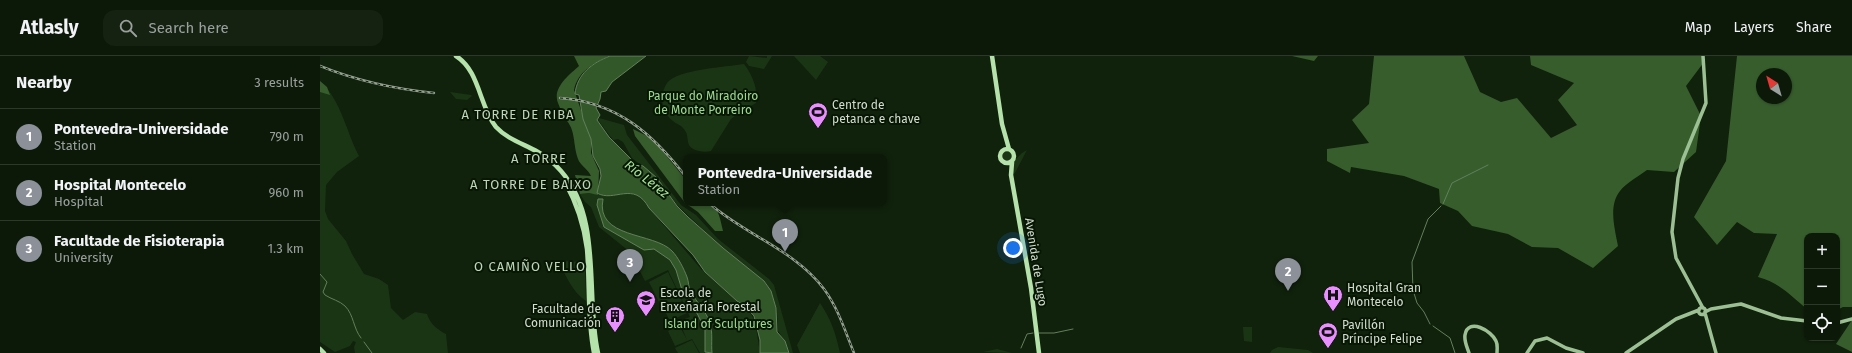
<!DOCTYPE html>
<html lang="en">
<head>
<meta charset="utf-8">
<style>
  body { margin:0; font-family:"Fira Sans",sans-serif; background:#152212; color:#f1f3f6 }
  .controls { position:absolute; right:12px; bottom:12px; display:grid; overflow:hidden; border-radius:8px; box-shadow:0 1px 3px #0004 }
  .controls button { width:36px; height:36px; display:grid; place-items:center; padding:0; border:0; border-bottom:1px solid #2c382a; background:#0c1909; color:#f1f3f6; font:20px sans-serif }
  .compass { position:absolute; left:1436px; top:12px; width:36px; height:36px; border-radius:50%; background:#0c1909; box-shadow:0 1px 3px #0004; rotate:323deg }
  .you { position:absolute; left:693px; top:192px; width:14px; height:14px; margin:-10px; border:3px solid #fff; border-radius:50%; background:#1a73e8; box-shadow:0 0 0 6px #1a73e833 }
  .badge { display:grid; place-items:center; width:26px; height:26px; border-radius:50%; background:#8c9099; color:#fff; font-size:13px; font-weight:700 }
  .pin { position:absolute; translate:-50% -33px; filter:drop-shadow(0 1px 2px #0008) }
  .pin::after { content:''; position:absolute; top:21px; width:14px; height:12px; background:inherit; clip-path:polygon(0 0,100% 0,50% 100%) }
  .popup { position:absolute; left:363px; top:98px; width:204px; height:52px; box-sizing:border-box; display:grid; place-content:center; border-radius:8px; background:#0c1909; filter:drop-shadow(0 1px 3px #0005); font-size:13px; white-space:nowrap; color:#9aa09c }
  .popup b { font-size:15px; color:#f1f3f6 }
  .popup::after { content:''; position:absolute; left:50%; top:100%; margin-left:-8px; border:8px solid transparent; border-top-color:#0c1909 }
  .list { margin:0; padding:0; list-style:none }
  h2 { display:flex; justify-content:space-between; align-items:center; height:52px; margin:0; padding:0 16px; font-size:17px }
  h2 small { font-size:13px; font-weight:400; color:#9aa09c }
  .list li { display:grid; grid-template-columns:26px 1fr auto; gap:12px; align-items:center; box-sizing:border-box; height:56px; padding:0 16px; border-top:1px solid #2c382a }
  .list b { display:block; font-size:15px; white-space:nowrap }
  .list p { margin:0; font-size:13px; white-space:nowrap; color:#9aa09c }
  .list em { font-size:13px; font-style:normal; color:#9aa09c }
  .icon { flex:none; width:22px; height:22px; fill:none; stroke:currentColor; stroke-width:2; stroke-linecap:round; stroke-linejoin:round }
  .map { position:relative; flex:none; width:1532px; height:297px; overflow:hidden }
  header { display:flex; align-items:center; gap:24px; box-sizing:border-box; height:56px; padding:0 20px; background:#0c1909; border-bottom:1px solid #2c382a }
  header strong { font-size:19px }
  nav { display:flex; gap:22px; margin-inline-start:auto; font-size:14px }
  .search { width:280px; height:36px; background:#152212; display:flex; align-items:center; gap:10px; box-sizing:border-box; padding:0 14px; border-radius:12px; color:#9aa09c; font-size:15px }
  main { display:flex }
  aside { flex:1; background:#0c1909 }
  .map>svg:first-child { display:block }
</style>
</head>
<body>
<header>
<strong>Atlasly</strong>
<div class="search"><svg class="icon" aria-label="search" viewBox="0 0 24 24"><circle cx="10" cy="10" r="6"/><path d="M15 15l6 6"/></svg>Search here</div>
<nav><a>Map</a><a>Layers</a><a>Share</a></nav>
</header>
<main>
<aside>
<h2>Nearby<small>3 results</small></h2>
<ul class="list">
<li><span class="badge">1</span><div><b>Pontevedra-Universidade</b><p>Station</p></div><em>790 m</em></li>
<li><span class="badge">2</span><div><b>Hospital Montecelo</b><p>Hospital</p></div><em>960 m</em></li>
<li><span class="badge">3</span><div><b>Facultade de Fisioterapia</b><p>University</p></div><em>1.3 km</em></li>
</ul>
</aside>
<div class="map">
<svg width="1532" height="297" viewBox="0 0 1532 297">
  <rect width="100%" height="100%" fill="#10210c"/>
  <path fill="#1a3514" d="M429 0 447 2V0H452L444 13 429 10 426 6Z
    M474 0H500L508 6 496 24Z
    M424 8C433 20 438 33 436 47L420 56 411 63 391 95C387 96 384 96 379 95 362 91 372 81 363 72 361 69 356 68 353 65 341 56 339 39 347 27 358 13 406 11 424 8Z
    M0 25C21 44 26 75 39 100L17 116 6 129 5 155 8 163 26 185 32 198 44 218 59 223 68 229 71 252 83 264 95 256 107 258C110 268 118 274 126 278L128 297H35L34 291 36 286 33 285 30 290 15 296 0 286Z
    M130 36 151 39 152 40 147 44 136 43Z
    M279 62 304 69 307 79 361 149 376 159 398 183 449 223 454 229 473 297H470L465 285 458 275 457 254 452 238 446 227 401 191 370 161 358 150 337 122 312 102 303 86 298 83 293 84 278 64Z
    M680 100a7 7 0 1 1 14 0a7 7 0 1 1-14 0Z
    M707 94 695 117 693 118V106L702 97Z
    M269 137C291 142 317 128 329 152L381 213 431 258 435 265 440 297H380L372 283 355 290 348 275 359 269 367 284 359 265 370 261 348 214 325 225 310 196 279 171 271 151 265 146 260 138Z
    M238 205 265 206 266 245C252 236 246 219 238 205Z
    M348 216 362 245 343 254 329 226Z
    M362 247 367 257 350 265 345 255Z
    M500 247C511 263 516 278 520 297H480L477 289Z
    M923 271H932V286L924 285Z
    M372 284 379 297H358L355 292Z
    M958 291 988 294 993 297H950L952 294Z
    M677 293 692 297 663 296Z"/>
  <path fill="#375d2d" fill-rule="evenodd" d="M254 0H289C273 7 257 17 254 34L271 83V97L279 115 278 139 269 137 260 138 255 119 271 120C268 113 260 109 258 103 252 86 257 72 242 60 241 54 240 52 238 47 232 32 249 19 259 10Z
    M972 0H998L994 5Z
    M1054 0H1144L1160 36 1181 46 1197 42 1231 82 1257 69 1238 44 1254 27 1211 9 1210 0H1384V6L1366 30 1381 60 1376 96 1354 116 1327 114C1319 120 1306 127 1300 135 1288 150 1295 173 1298 190L1273 212 1238 192 1212 191 1188 178 1152 170 1138 155 1120 147 1119 133 1084 120 1031 111 1030 117 1007 105V93L1049 87 1032 64 1049 48Z
    M1417 0H1532V251H1523L1517 254V180H1487V253C1470 239 1460 227 1438 221L1457 178 1434 177 1417 166 1397 189 1374 161 1406 105ZM1442 18H1466V42H1442Z
    M0 25 7 31 10 39 0 36Z
    M313 73 327 80 340 92 366 124V147C395 147 397 146 403 175H395L378 156 365 147 315 80Z
    M1532 264V296L1516 288Z"/>
  <path fill="#325829" stroke="#62805b" d="M290 0H326L292 26 286 35 281 36 280 43 276 52 280 59 277 64 289 81 316 108 323 110 337 122 357 150 368 161 403 192 444 225 451 235 456 252 457 276 465 285 469 297H440V284L434 260 425 250 417 245 385 216 373 199 329 152C314 124 294 147 277 137L281 120 280 113 273 100 271 83 263 63 259 39 255 38C257 18 272 7 290 0Z
    M278 143H283C275 183 334 176 352 195 358 201 364 213 367 221 369 226 368 231 371 236 377 247 386 255 390 267 393 277 391 287 392 297L385 296V274L378 259 362 234 356 214 350 204 334 193 324 194 284 171 277 149Z"/>
  <g fill="none" stroke-linecap="round" stroke-linejoin="round">
    <path stroke="#62805b" stroke-width="1" d="M1123 148 1132 127 1168 109
      M0 218 7 226 3 236 5 239C11 243 20 245 25 250 34 259 33 272 41 282
      M1110 268 1104 256 1097 247 1093 234 1092 206 1108 163 1121 150
      M1113 270 1130 282 1135 297
      M719 277H734L753 273
      M44 286 52 297
      M701 292 707 278 713 277"/>
    <path stroke="#9cc093" stroke-width="3.5" d="M1378.5 255a3.5 3.5 0 1 1 7 0a3.5 3.5 0 1 1-7 0Z
      M1383 252 1356 202 1352 176 1358 122 1363 103 1386 47 1383 0
      M1385 256 1391 253 1421 248 1461 262 1487 265
      M1385 257 1396 297
      M1517 267 1532 263
      M1149 297C1147 291 1144 285 1145 279 1148 261 1172 275 1176 285 1178 289 1177 293 1177 297
      M1207 297 1215 285 1227 282 1246 292 1263 297
      M1306 297 1356 263 1379 254"/>
    <path stroke="#b5e1ab" stroke-width="4.5" d="M136 0C160 15 159 50 176 71 187 83 204 88 218 96 227 101 234 107 241 115 283 163 265 239 278 297
      M672 0 682 68 689 93
      M680 100a7 7 0 1 1 14 0a7 7 0 1 1-14 0Z
      M692 106 691 119 711 232 719 297
      M245 126C256 146 264 169 267 193 270 228 267 262 274 297
      M0 293 4 297"/>
    <g stroke="#93a090" stroke-width="2.5">
      <path id="rail" d="M0 10C37 25 74 33 114 37
        M240 42C297 46 333 78 366 121
        M389 147C425 179 475 194 504 233 518 252 525 275 534 297"/>
    </g>
    <use href="#rail" stroke="#071704" stroke-width="1" stroke-dasharray="3" stroke-linecap="butt"/>
  </g>
  <defs>
    <g id="stadium-pin" transform="scale(1)"><path d="M0 17L-7.5 6A9.5 9.5 0 1 1 7.5 6Z" fill="#e98efe" stroke="#071704"/><path d="M0-5a6.5 5 0 1 0 0 10a6.5 5 0 1 0 0-10ZM-3.5-1.8h7v3.6h-7Z" fill="#111"/></g>
    <g id="hospital-pin" transform="scale(1)"><path d="M0 17L-7.5 6A9.5 9.5 0 1 1 7.5 6Z" fill="#e98efe" stroke="#071704"/><path d="M-5-5h3v3.5h4V-5h3V5h-3V1.5h-4V5h-3Z" fill="#111"/></g>
    <g id="university-pin" transform="scale(1)"><path d="M0 17L-7.5 6A9.5 9.5 0 1 1 7.5 6Z" fill="#e98efe" stroke="#071704"/><path d="M0-5L7-2L0 1L-7-2ZM-4 1L0 2.5L4 1V4Q0 6-4 4Z" fill="#111"/></g>
    <g id="building-pin" transform="scale(1)"><path d="M0 17L-7.5 6A9.5 9.5 0 1 1 7.5 6Z" fill="#e98efe" stroke="#071704"/><path d="M-4-6H4V6H1V3H-1V6H-4ZM-2.5-4.3h1.7v1.8h-1.7ZM.8-4.3h1.7v1.8H.8ZM-2.5-1h1.7V.8h-1.7ZM.8-1h1.7V.8H.8Z" fill="#111"/></g>
  </defs>
  <g fill-rule="evenodd">
    <use href="#stadium-pin" x="498" y="56"/>
    <use href="#hospital-pin" x="1013" y="239"/>
    <use href="#university-pin" x="326" y="244"/>
    <use href="#building-pin" x="295" y="260"/>
    <use href="#stadium-pin" x="1008" y="276"/>
  </g>
  <g text-anchor="middle" dominant-baseline="central" stroke-width="4" stroke-linejoin="round" paint-order="stroke">
    <g font-size="12" fill="#9ed990" stroke="#071704">
      <text x="383" y="40">Parque do Miradoiro<tspan x="383" dy="14">de Monte Porreiro</tspan></text>
      <text x="398" y="268">Island of Sculptures</text>
    </g>
    <g font-size="12" fill="#d2ddd0" stroke="#071704" text-anchor="start">
      <text x="512" y="49">Centro de<tspan x="512" dy="14">petanca e chave</tspan></text>
      <text x="1027" y="232">Hospital Gran<tspan x="1027" dy="14">Montecelo</tspan></text>
      <text x="340" y="237">Escola de<tspan x="340" dy="14">Enxeñaría Forestal</tspan></text>
      <text x="281" y="253" text-anchor="end">Facultade de<tspan x="281" dy="14">Comunicación</tspan></text>
      <text x="1022" y="269">Pavillón<tspan x="1022" dy="14">Príncipe Felipe</tspan></text>
    </g>
    <g font-size="12" fill="#d2ddd0" stroke="#071704">
      <text transform="translate(716 206) rotate(81)">Avenida de Lugo</text>
    </g>
    <g font-size="13" letter-spacing="1" fill="#bfd6ba" stroke="#071704">
      <text x="198" y="58">A TORRE DE RIBA</text>
      <text x="219" y="102">A TORRE</text>
      <text x="211" y="128">A TORRE DE BAIXO</text>
      <text x="210" y="210">O CAMIÑO VELLO</text>
    </g>
    <g font-size="13" font-style="italic" fill="#a5e197" stroke="#071704">
      <text transform="translate(327 123) rotate(38)">Río Lérez</text>
    </g>
  </g>
</svg>
<div class="controls">
<button>+</button>
<button>−</button>
<button><svg class="icon" aria-label="locate" viewBox="0 0 24 24"><circle cx="12" cy="12" r="6"/><path d="M12 2v4M12 18v4M2 12h4M18 12h4"/></svg></button>
</div>
<svg class="compass" viewBox="-18 -18 36 36"><path d="M0-13l5 13h-10z" fill="#e53935"/><path d="M0 13l5-13h-10z" fill="#9aa09c"/></svg>
<div class="you"></div>
<div class="pin badge" style="left:465px;top:196px">1</div>
<div class="popup"><b>Pontevedra-Universidade</b>Station</div>
<div class="pin badge" style="left:968px;top:235px">2</div>
<div class="pin badge" style="left:310px;top:226px">3</div>
</div>
</main>
</body>
</html>
